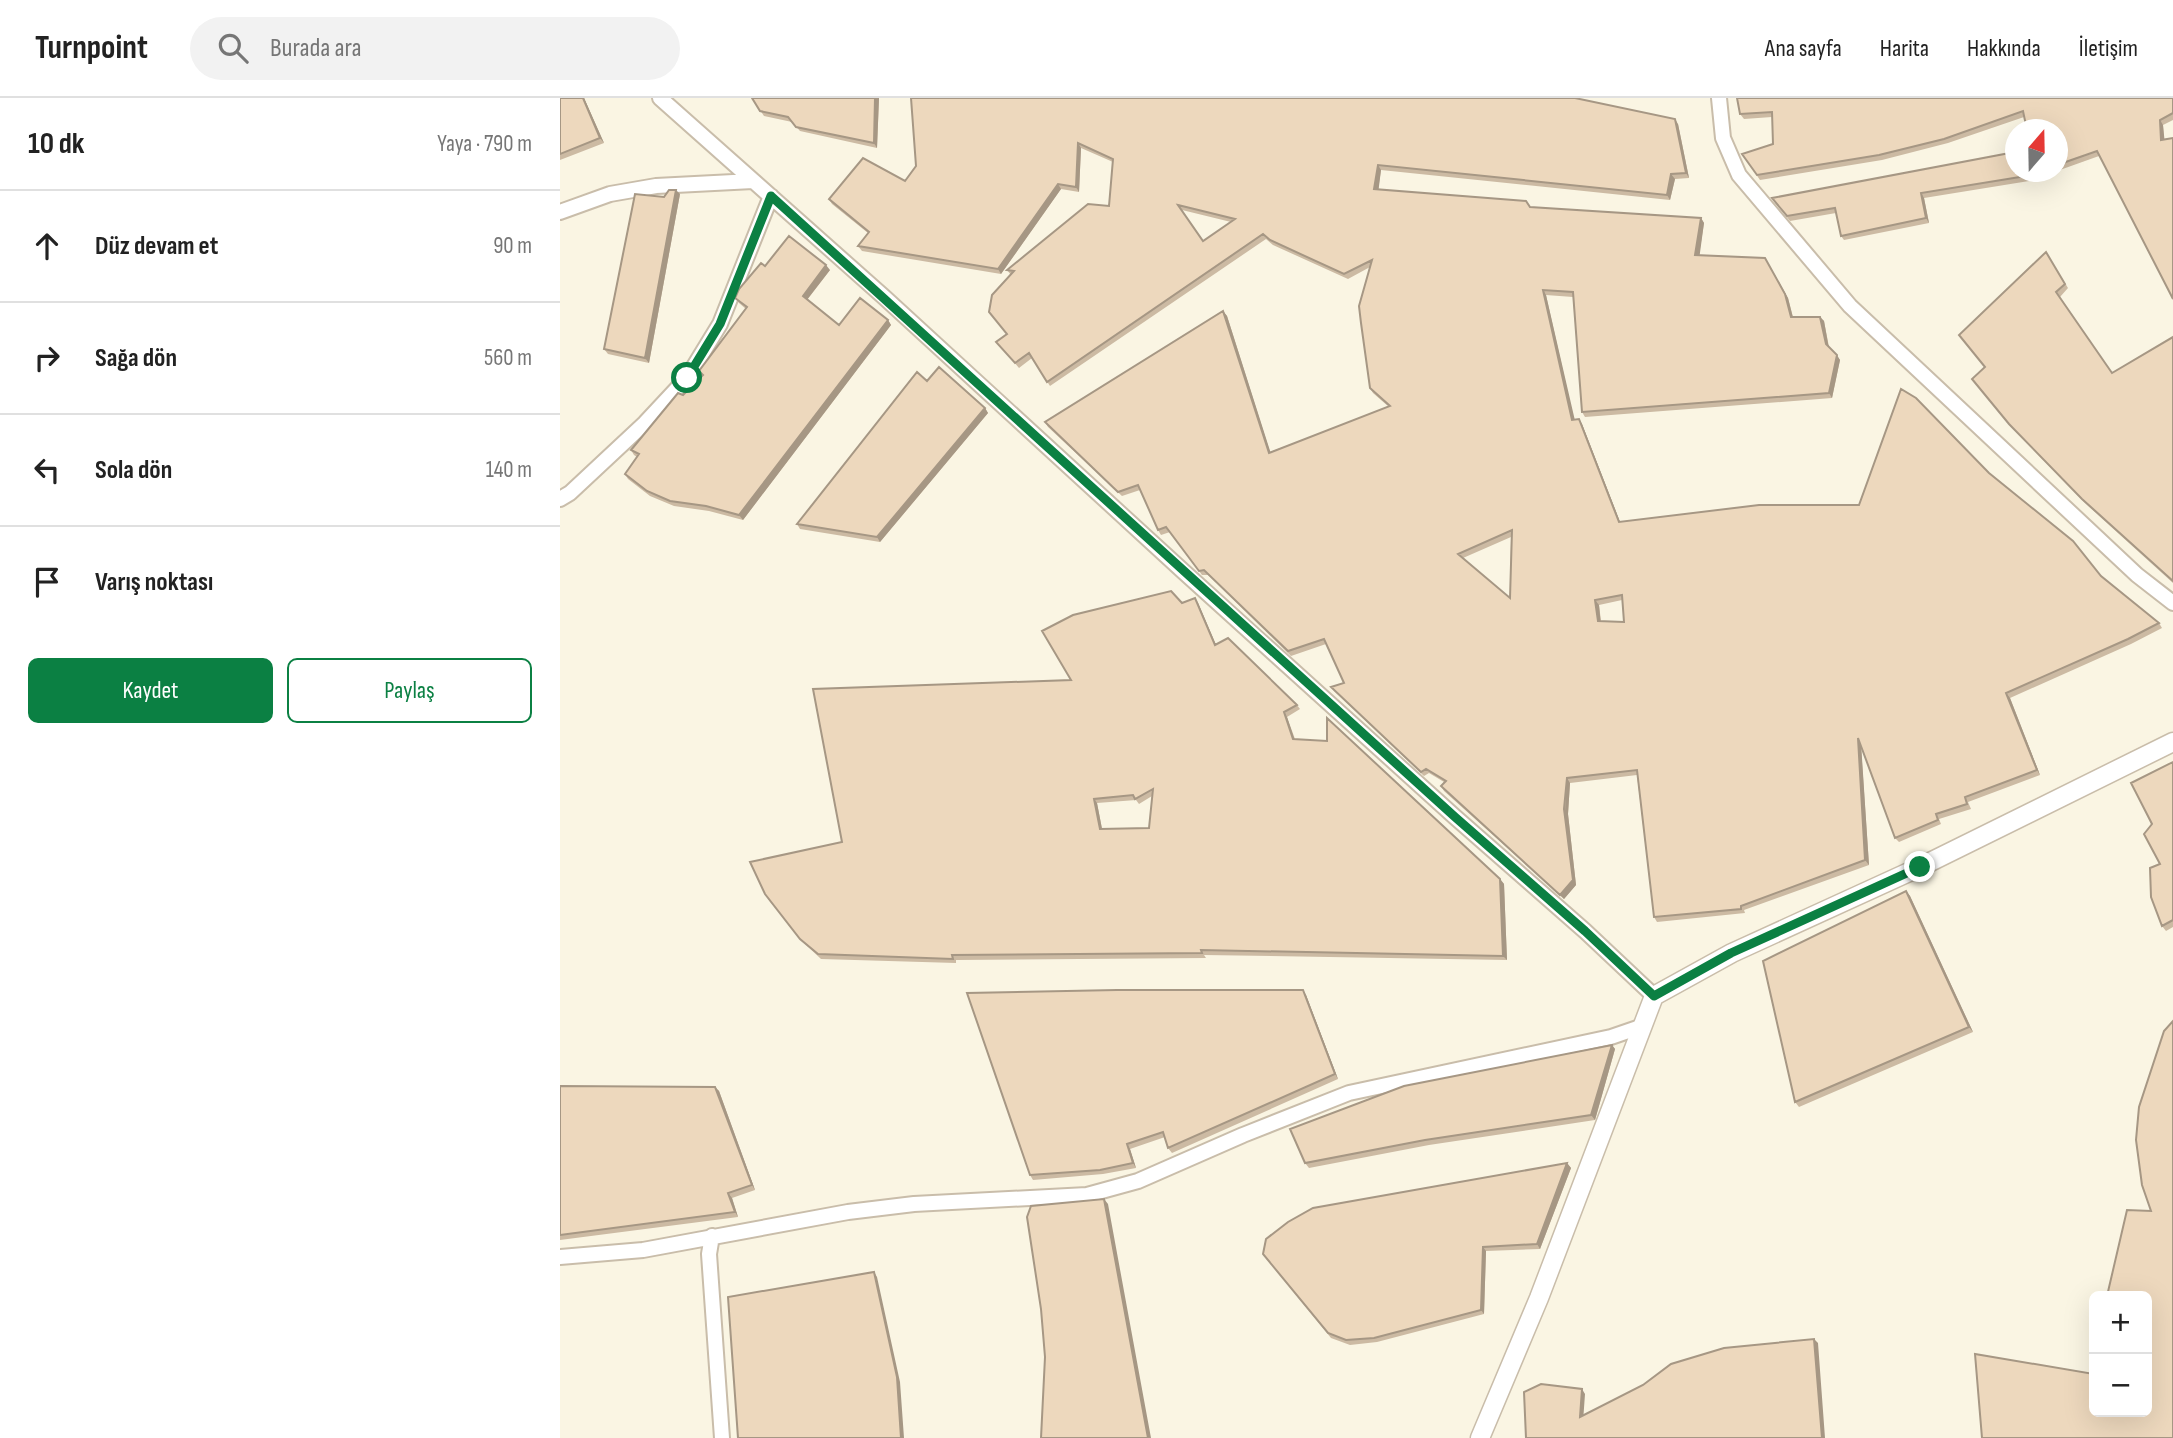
<!DOCTYPE html>
<html lang="tr">
<head>
<meta charset="utf-8">
<style>
  body { margin:0; font-family:"Sofia Sans Condensed",sans-serif; background:#f2f2f2; color:#222 }
  .controls { position:absolute; right:21px; bottom:21px; display:grid; overflow:hidden; border-radius:10px; box-shadow:0 7px 28px #0002 }
  .controls button { width:63px; height:63px; display:grid; place-items:center; padding:0; border:0; border-bottom:2px solid #e0e0e0; background:#fff; color:#222; font:35px sans-serif }
  .compass { position:absolute; left:1445px; top:21px; width:63px; height:63px; border-radius:50%; background:#fff; box-shadow:0 7px 28px #0002; rotate:20deg }
  .stop { position:absolute; width:21px; height:21px; margin:-16px; border:5px solid #0b8043; border-radius:50%; background:#fff }
  .stop.end { background:#0b8043; border-color:#fff; box-shadow:0 2px 7px #0008 }
  .list { margin:0; padding:0; list-style:none }
  h2 { display:flex; justify-content:space-between; align-items:center; height:91px; margin:0; padding:0 28px; font-size:30px }
  h2 small { font-size:23px; font-weight:400; color:#767676 }
  .list li { display:grid; grid-template-columns:46px 1fr auto; gap:21px; align-items:center; box-sizing:border-box; height:112px; padding:0 28px; border-top:2px solid #e0e0e0 }
  .list b { display:block; font-size:26px; white-space:nowrap }
  .list em { font-size:23px; font-style:normal; color:#767676 }
  .actions { display:flex; gap:14px; padding:21px 28px }
  .actions a { flex:1; padding:16px 0; border:2px solid #0b8043; border-radius:10px; text-align:center; font-size:24px; color:#0b8043 }
  .actions .main { background:#0b8043; color:#fff }
  .icon { flex:none; width:38px; height:38px; fill:none; stroke:currentColor; stroke-width:2; stroke-linecap:round; stroke-linejoin:round }
  .map { position:relative; flex:none; width:1613px; height:1340px; overflow:hidden }
  header { display:flex; align-items:center; gap:42px; box-sizing:border-box; height:98px; padding:0 35px; background:#fff; border-bottom:2px solid #e0e0e0 }
  header strong { font-size:33px }
  nav { display:flex; gap:38px; margin-inline-start:auto; font-size:24px }
  .search { width:490px; height:63px; background:#f2f2f2; display:flex; align-items:center; gap:18px; box-sizing:border-box; padding:0 24px; border-radius:38px; color:#767676; font-size:26px }
  main { display:flex }
  aside { flex:1; background:#fff }
  .map>svg:first-child { display:block }
</style>
</head>
<body>
<header>
<strong>Turnpoint</strong>
<div class="search"><svg class="icon" aria-label="search" viewBox="0 0 24 24"><circle cx="10" cy="10" r="6"/><path d="M15 15l6 6"/></svg>Burada ara</div>
<nav><a>Ana sayfa</a><a>Harita</a><a>Hakkında</a><a>İletişim</a></nav>
</header>
<main>
<aside>
<h2>10 dk<small>Yaya · 790 m</small></h2>
<ul class="list">
<li><svg class="icon" aria-label="ahead" viewBox="0 0 24 24"><path d="M12 20V5M6 11l6-6 6 6"/></svg><div><b>Düz devam et</b></div><em>90 m</em></li>
<li><svg class="icon" aria-label="right" viewBox="0 0 24 24"><path d="M7 20v-9h11M14 6l5 5-5 5"/></svg><div><b>Sağa dön</b></div><em>560 m</em></li>
<li><svg class="icon" aria-label="left" viewBox="0 0 24 24"><path d="M17 20v-9H6M10 6l-5 5 5 5"/></svg><div><b>Sola dön</b></div><em>140 m</em></li>
<li><svg class="icon" aria-label="arrive" viewBox="0 0 24 24"><path d="M6 21V4h12l-3 4 3 4H6"/></svg><div><b>Varış noktası</b></div></li>
</ul>
<div class="actions"><a class="main">Kaydet</a><a>Paylaş</a></div>
</aside>
<div class="map">
<svg width="1613" height="1340" viewBox="0 0 1613 1340">
  <rect width="100%" height="100%" fill="#faf5e3"/>
  <g fill="none" stroke-linecap="round" stroke-linejoin="round">
    <g stroke="#c9bdaa" stroke-width="18">
      <path id="minor" d="M100 0 324 199 624 474 895 719 1025 833 1094 898
        M1159 0 1163 40 1179 77 1290 208 1577 477 1613 505
        M0 114 50 96 96 88 193 83
        M0 401 10 395 85 325 127 280 160 226 211 98
        M152 1138 149 1156 162 1340
        M0 1159 83 1152 288 1114 354 1106 527 1097 578 1083 683 1037 789 995 1051 939 1083 928"/>
    </g>
    <g stroke="#c9bdaa" stroke-width="21">
      <path id="tertiary" d="M920 1340 979 1200 1094 898 1172 855 1360 769 1613 644"/>
    </g>
    <use href="#minor" stroke="#fff" stroke-width="14"/>
    <use href="#tertiary" stroke="#fff" stroke-width="18"/>
  </g>
  <path fill="#ccbaa3" fill-rule="evenodd" d="M0 0H24L44 45 0 62Z
    M192 0H319L317 50 240 33 232 24 204 18Z
    M351 0 1118 26 1129 80 1115 81 1110 102 821 72 818 92 970 109 1141 120 1144 125 1139 157 1205 160 1228 200 1233 219H1260L1264 223 1269 249 1280 262 1272 300 1025 319 1022 314 1013 199 986 197 1014 322 1019 321 1022 326 1060 424 1299 407 1429 375 1541 478 1599 525 1602 530 1571 546 1450 600 1480 677 1408 704 1411 711 1379 721 1381 726 1339 744 1335 740 1301 649 1309 767 1184 812 1185 815 1097 824 1094 819 1077 677 1010 685 1008 716 1016 787 1004 801 884 693 881 688 884 684 869 675 864 678 774 593 771 589 784 585 766 546 731 558 648 477H642L610 434 601 437 598 432 580 392 562 398 488 329 485 324 663 213 667 218 710 354 829 309 813 295 810 290V169L788 181 713 147 706 141 490 288 472 260 459 270 436 244 447 236 451 177 447 172 549 108 553 64 521 50 519 94 501 91 441 176 302 153 298 148 308 135 272 106 269 101 345 83 356 68ZM622 112 671 124 643 143ZM951 439 950 500 903 460ZM1062 502 1064 524 1041 523 1039 507Z
    M1177 0H1613V22L1603 27 1604 42 1539 58 1497 73V32L1464 19 1388 45 1322 62 1200 82 1182 56 1213 46 1212 19 1184 21 1180 16Z
    M1455 74H1495L1469 83 1364 100 1369 125 1284 142 1281 138 1276 115 1230 123 1212 100Z
    M120 96 89 265 48 256 44 251Z
    M1486 154 1508 190 1500 199 1552 275 1613 239V485L1526 406 1452 330 1412 281 1425 269Z
    M205 168 270 172 247 202 279 227 328 222 331 227 183 422 149 413 114 408 90 398 68 381 65 376 77 359 74 357 71 352 142 278 139 273 186 211 179 205 175 200Z
    M367 283 425 310 428 315 320 444 240 431 237 426Z
    M635 500 638 505 656 547 737 607 740 611 727 619 735 641 940 781 944 786 947 862 644 857 646 860 396 862V865L261 861 244 845 208 801 282 744 622 505ZM592 698 589 730 542 731 537 705 576 702 579 706Z
    M1613 664V829L1606 833 1602 828 1600 766 1592 726Z
    M1346 793 1350 798 1413 934 1239 1009 1235 1004Z
    M746 897 778 981 612 1055 608 1050 605 1039 570 1051 576 1070 543 1076 473 1082 470 1077Z
    M1052 947 1055 951 1035 1022 869 1047 749 1070 745 1065Z
    M0 988 155 989 159 993 195 1092 172 1100 178 1119 0 1142Z
    M1007 1065 1011 1070 980 1151 926 1153 924 1216 817 1244 790 1247 771 1240 706 1160Z"/>
  <path fill="#a69784" d="M23 0H24L44 45 40 40Z
    M315 0H319L317 50 314 45Z
    M1115 21 1118 26 1129 80 1126 75Z
    M1600 22 1603 27 1605 47 1601 42Z
    M518 45 521 50 519 94 516 89Z
    M818 67 821 72 818 96 814 91Z
    M1111 76 1115 81 1110 102 1107 97Z
    M498 86 501 91 441 176 438 171Z
    M116 92 120 96 89 265 85 260Z
    M1361 95 1364 100 1369 125 1366 120Z
    M1141 120 1144 125 1139 162 1135 157Z
    M1205 160 1228 200 1234 224 1231 219Z
    M266 167 270 172 246 203 243 198Z
    M983 192 986 197 1016 327 1012 322Z
    M663 213 667 218 712 359 709 355Z
    M1260 219 1264 223 1269 251 1266 246Z
    M328 222 331 227 183 422 179 417Z
    M1277 257 1280 262 1272 300 1269 295Z
    M425 310 428 315 320 444 317 439Z
    M1019 321 1022 326 1062 429 1059 424Z
    M635 500 638 505 658 552 655 547Z
    M1035 502 1039 507 1041 528 1038 523Z
    M1446 595 1450 600 1480 677 1477 672Z
    M724 614 727 619 736 646 733 641Z
    M1298 640 1301 645 1309 767 1305 762Z
    M1007 680 1010 685 1008 716 1016 787 1004 801 1000 797Z
    M534 701 537 705 543 736 540 731Z
    M940 781 944 786 947 862 943 858Z
    M1346 793 1350 798 1413 934 1409 929Z
    M743 892 746 897 778 981 775 976Z
    M1052 947 1055 951 1035 1022 1031 1017Z
    M155 989 159 993 195 1092 192 1087Z
    M567 1046 570 1051 576 1070 573 1065Z
    M1007 1065 1011 1070 980 1151 977 1146Z
    M168 1095 172 1100 178 1119 175 1114Z
    M544 1101 548 1106 591 1340H588Z
    M923 1149 926 1153 924 1216 921 1212Z
    M314 1174 317 1179 340 1284 344 1340H341Z
    M1254 1241 1258 1245 1265 1340H1262Z
    M1022 1291 1025 1296 1023 1324 1020 1319Z"/>
  <path fill="#edd8bd" stroke="#a69784" stroke-width="2" fill-rule="evenodd" d="M0 0H23L40 40 0 56Z
    M192 0H315L314 45 236 29 228 19 200 13Z
    M351 0H1015L1115 21 1126 75 1111 76 1107 97 818 67 814 91 966 103 970 109 1141 120 1135 157 1205 160 1225 196 1231 219H1260L1266 246 1277 257 1269 295 1022 314 1013 194 983 192 1012 322 1019 321 1059 424 1199 407H1299L1341 291 1356 300 1429 375 1513 443 1541 478 1599 525 1568 541 1446 595 1477 672 1405 699 1407 706 1376 716 1378 722 1335 740 1298 640 1305 762 1181 808V811L1094 819 1077 672 1007 680 1004 711 1013 782 1000 797 881 688 886 683 866 671 861 674 771 589 784 585 764 541 728 553 644 472 639 473 606 429 598 432 578 387 558 394 485 324 663 213 709 355 830 308 810 290 801 225 799 208 812 162 784 176 710 142 703 136 487 284 469 255 455 265 436 244 447 236 429 214 432 197 454 173 447 172 528 106 549 108 553 61 518 45 516 89 498 86 438 171 298 148 309 134 269 101 303 60 345 83 356 68ZM618 107 675 121 643 143ZM952 432 950 500 898 456ZM1062 497 1064 524 1038 523 1035 502Z
    M1177 0H1613V15L1600 22 1601 42 1613 40V201L1537 53 1497 67V32H1467L1463 13 1384 41 1319 57 1197 77 1182 56 1213 46 1212 14 1180 16Z
    M1455 54V74H1478L1466 78 1361 95 1366 120 1281 138 1275 110 1227 118 1212 100Z
    M109 92H116L85 260 44 251 75 96 104 99Z
    M229 138 266 167 243 198 279 227 300 200 328 222 179 417 146 408 110 403 87 393 65 376 79 356 71 352 118 295 123 297 143 277 139 273 187 209 175 200 179 191 201 165 205 168Z
    M1486 154 1505 186 1496 194 1552 275 1613 239V483L1522 401 1449 326 1412 281 1425 269 1399 237Z
    M379 269 425 310 317 439 237 426 357 274 367 283Z
    M611 493 622 505 635 500 655 547 668 540 737 607 724 614 733 641 767 643V620L940 781 943 858 641 852 642 855 392 857 393 861 258 856 240 841 205 796 190 764 282 744 253 591 511 582 482 533 513 517ZM593 691 589 730 540 731 534 701 573 697 575 701Z
    M1613 664V822L1602 828 1591 799 1590 770 1600 766 1584 736 1592 726 1571 685Z
    M1346 793 1409 929 1235 1004 1203 863Z
    M557 892H743L775 976 608 1050 603 1034 567 1046 573 1065 540 1072 470 1077 407 895Z
    M1613 923V1340H1422L1415 1256 1534 1276V1314H1587V1198H1547L1567 1112 1591 1113 1582 1087 1576 1042 1579 1009 1604 933Z
    M1052 947 1031 1017 865 1042 745 1065 730 1031 844 988Z
    M0 988 155 989 192 1087 168 1095 175 1114 0 1137Z
    M1007 1065 977 1146 923 1149 921 1212 814 1240 786 1242 768 1235 703 1156 706 1141 728 1124 753 1110Z
    M544 1101 588 1340H481L485 1259 481 1211 467 1119 471 1108Z
    M314 1174 337 1279 341 1340H178L168 1199Z
    M1254 1241 1262 1340H966L964 1294 981 1286 1022 1291 1020 1319 1083 1287 1111 1266 1164 1250Z"/>
  <g fill="none" stroke-linecap="round" stroke-linejoin="round">
    <path stroke="#0b8043" stroke-width="9" d="M127 280 160 226 211 98 895 719 1025 833 1094 898 1171 855 1360 769"/>
  </g>
</svg>
<div class="controls">
<button>+</button>
<button>−</button>
</div>
<svg class="compass" viewBox="-18 -18 36 36"><path d="M0-13l5 13h-10z" fill="#e53935"/><path d="M0 13l5-13h-10z" fill="#767676"/></svg>
<div class="stop" style="left:127px;top:280px"></div>
<div class="stop end" style="left:1360px;top:769px"></div>
</div>
</main>
</body>
</html>
